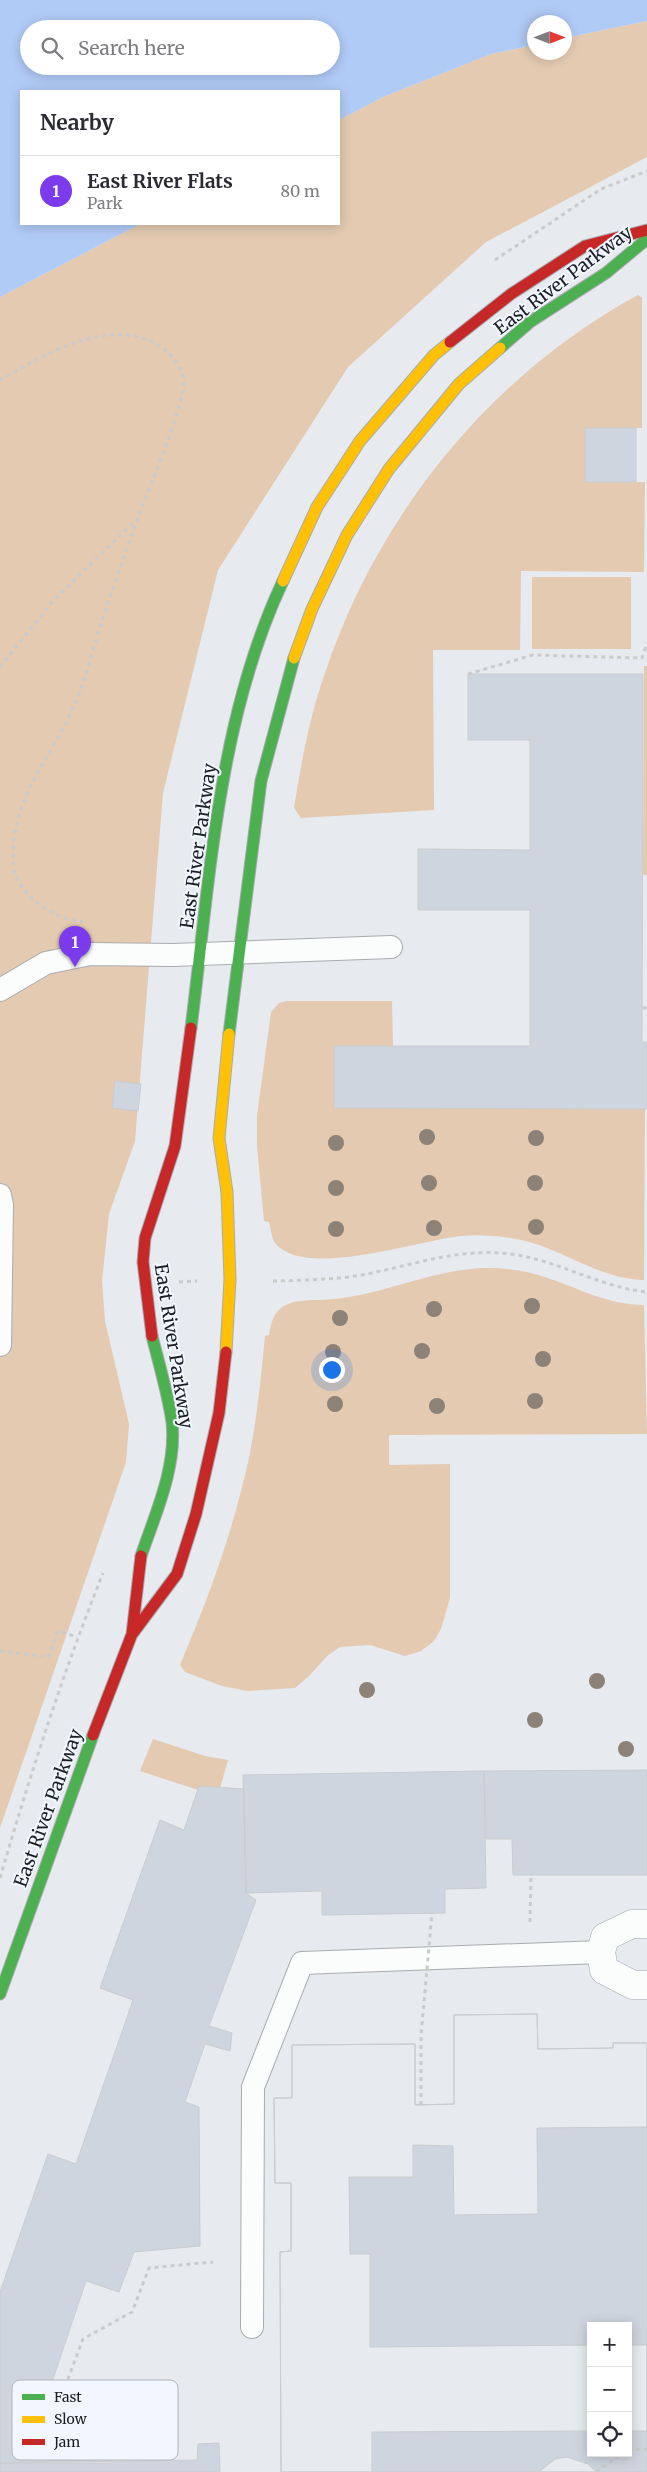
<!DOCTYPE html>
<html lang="en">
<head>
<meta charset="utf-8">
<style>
  body { margin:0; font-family:Merriweather,serif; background:#f7f7f7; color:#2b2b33 }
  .controls { position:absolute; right:15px; bottom:15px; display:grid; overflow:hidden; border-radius:0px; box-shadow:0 2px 12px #0003 }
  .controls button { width:45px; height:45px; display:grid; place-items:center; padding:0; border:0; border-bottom:1px solid #e1e1e2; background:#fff; color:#2b2b33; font:25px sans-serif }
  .compass { position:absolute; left:527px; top:15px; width:45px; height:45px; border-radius:50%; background:#fff; box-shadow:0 2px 12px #0003; rotate:90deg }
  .you { position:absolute; left:331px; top:1369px; width:18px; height:18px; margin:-12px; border:4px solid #fff; border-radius:50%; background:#1a73e8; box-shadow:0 0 0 8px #1a73e833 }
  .badge { display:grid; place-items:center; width:32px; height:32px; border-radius:50%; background:#7c3aed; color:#fff; font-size:16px; font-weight:700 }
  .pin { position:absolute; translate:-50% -41px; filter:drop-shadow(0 1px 2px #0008) }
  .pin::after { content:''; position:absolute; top:26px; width:18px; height:15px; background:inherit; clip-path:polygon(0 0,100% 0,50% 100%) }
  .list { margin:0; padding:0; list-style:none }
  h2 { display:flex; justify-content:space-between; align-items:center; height:65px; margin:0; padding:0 20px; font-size:21px }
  h2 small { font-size:16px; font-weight:400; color:#7c7c81 }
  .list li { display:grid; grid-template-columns:32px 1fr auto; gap:15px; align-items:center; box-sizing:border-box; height:70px; padding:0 20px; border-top:1px solid #e1e1e2 }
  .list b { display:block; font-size:19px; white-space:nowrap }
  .list p { margin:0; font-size:16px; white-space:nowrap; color:#7c7c81 }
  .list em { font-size:16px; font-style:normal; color:#7c7c81 }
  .icon { flex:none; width:28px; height:28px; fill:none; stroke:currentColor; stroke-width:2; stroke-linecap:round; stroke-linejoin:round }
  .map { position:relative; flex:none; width:647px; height:2472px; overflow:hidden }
  .search { position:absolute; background:#fff; box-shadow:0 2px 12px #0003; left:20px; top:20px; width:320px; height:55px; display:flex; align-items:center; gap:12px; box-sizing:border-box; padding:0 18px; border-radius:28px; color:#7c7c81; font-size:19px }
  .panel { position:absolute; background:#fff; box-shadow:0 2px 12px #0003; left:20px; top:90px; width:320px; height:135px; border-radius:0px }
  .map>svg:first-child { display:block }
</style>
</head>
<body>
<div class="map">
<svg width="647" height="2472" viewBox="0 0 647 2472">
  <rect width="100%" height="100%" fill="#e7eaee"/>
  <path fill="#e3cab1" d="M647 21V157L486 242 348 367 218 570 163 793 135 1141 109 1214 102 1281 105 1321 129 1424 126 1462 0 1828V297L140 224H339V120L383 97 491 54 534 45V52H564L565 38Z
    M638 295 642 298V428H585V482H645L644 572 521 571 520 650H433L434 810 301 818 294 808C301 764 309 719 324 676 376 517 490 375 638 295Z
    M532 577H631V649H532Z
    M644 666H647V875H643Z
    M287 1001H392L393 1046H334V1108L645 1109 644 1280C608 1279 580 1261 547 1248 522 1238 488 1233 461 1236 420 1240 306 1279 276 1244 271 1238 271 1229 269 1222L264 1221 257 1146V1116L271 1012 279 1003Z
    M484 1268C504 1268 525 1270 545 1277 578 1288 608 1305 644 1305L647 1434 389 1435V1465L450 1464V1598L441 1629 434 1641 421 1651 405 1656 370 1645 340 1647 327 1656 310 1675 295 1688 248 1691 222 1686 185 1672 180 1665C204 1608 226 1551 241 1491 255 1441 260 1388 265 1336L269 1335C271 1323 273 1313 284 1306 298 1298 319 1301 334 1299 386 1294 430 1270 484 1268Z
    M153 1739 205 1756 228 1760 220 1788 199 1786 198 1790 140 1771Z"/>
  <path fill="#b1cbf7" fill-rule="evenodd" d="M0 0H647V21L565 38 564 22H534V45L491 54 383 97 339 120V91H21V224H140L0 297ZM29 29H331V66H29Z"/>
  <path fill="#cfd5de" stroke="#caccd0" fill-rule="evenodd" d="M585 428H636V482H585Z
    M468 674H643L642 1042H647V1109L334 1108V1046H530V910H418V849L530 850V740H468Z
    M115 1081 141 1084 138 1111 112 1108Z
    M647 1770V1875H513L512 1839H486L484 1771Z
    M484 1771 486 1888 445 1889V1913L322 1915V1891L246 1893 243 1775Z
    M199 1786 244 1789 246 1893 256 1900 209 2026 232 2033 230 2051 205 2044 185 2102 199 2107 200 2246 134 2252 119 2292 86 2281 40 2418 52 2421 59 2399 87 2398 88 2443 112 2442V2463H0V2292L48 2154 76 2164 133 2000 100 1988 160 1820 184 1830Z
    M537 2014 538 2049 613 2048V2043H647V2127L537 2128 538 2214 454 2215 453 2146 413 2145V2177H349L350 2254H370V2347L591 2345V2431L372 2432V2472H281L280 2252 291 2251V2183H275L274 2098H292V2045L415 2044V2105L454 2104V2015Z
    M537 2014 538 2049 613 2048V2043H647V2472H281L280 2252 291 2251V2183H275L274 2098H292V2045L415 2044V2105L454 2104V2015ZM591 2326H628V2453H591Z
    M628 2345H647V2431H628Z
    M219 2443 220 2472H0V2463L197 2460 198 2444Z
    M567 2457 588 2464 596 2472H539L555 2459Z"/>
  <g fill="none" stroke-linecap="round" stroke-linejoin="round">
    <g stroke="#a9acaf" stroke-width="24">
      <path id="lane" d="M0 990 46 963 90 954 173 955 391 947
        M0 1195 2 1205 0 1345
        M252 2327 253 2087 302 1963 601 1952"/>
    </g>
    <g stroke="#a9acaf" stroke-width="29">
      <path id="street" d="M647 1924H632L605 1937 601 1952 604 1970 633 1985H647"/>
    </g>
    <g stroke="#a9acaf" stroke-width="13">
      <path id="fast" d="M500 348 530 322 606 273 647 239
        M191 1028C210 878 218 719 283 581
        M229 1034 261 781 294 658
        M141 1556C155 1515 177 1467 172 1422 168 1394 159 1364 152 1336
        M0 1994 93 1735"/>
    </g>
    <g stroke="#a9acaf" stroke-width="13">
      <path id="slow" d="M283 581 317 507 360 441 434 355 450 342
        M294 658 312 609 347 535 389 469 459 384 500 348
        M226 1352 230 1279 227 1192 219 1138 229 1034"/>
    </g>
    <g stroke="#a9acaf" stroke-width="13">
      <path id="jam" d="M450 342 511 294 585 246 647 230
        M152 1336 143 1262 145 1238 175 1146 191 1028
        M133 1633 177 1574 196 1514 219 1413 226 1352
        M93 1735 132 1634 141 1556"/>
    </g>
    <path stroke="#cacbcc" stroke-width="3" stroke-dasharray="4 4" stroke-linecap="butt" d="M495 260 601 189 647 171
      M0 380C42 355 115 313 162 348 173 355 182 368 184 382 185 392 169 438 165 449 142 505 122 561 103 618 93 647 86 680 73 708 53 753 19 791 14 840 13 849 12 866 15 874 24 898 57 921 83 921
      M0 667 53 601 135 521
      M468 674 533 655 642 658 647 643
      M643 1008H647
      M273 1281C306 1280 340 1280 372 1273 414 1264 456 1250 500 1253 552 1256 596 1287 647 1292
      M179 1282 197 1281
      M0 1651 48 1657 58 1631 77 1637
      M0 1878C30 1775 63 1673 103 1573
      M530 1922 531 1875
      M65 2387 83 2339 132 2312 149 2268 213 2262
      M628 2450 647 2449
      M596 2472 623 2453"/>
    <use href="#lane" stroke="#fbfcfc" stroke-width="22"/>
    <use href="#street" stroke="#fbfcfc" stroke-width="28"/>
    <use href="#fast" stroke="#4caf50" stroke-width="11"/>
    <use href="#slow" stroke="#ffc107" stroke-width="11"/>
    <use href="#jam" stroke="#c62828" stroke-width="11"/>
    <path stroke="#cacbcc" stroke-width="3" stroke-dasharray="4 4" stroke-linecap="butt" d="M421 2105V2036L432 1913"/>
  </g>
  <g fill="#8d8277">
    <circle cx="427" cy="1137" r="8"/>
    <circle cx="536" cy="1138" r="8"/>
    <circle cx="336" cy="1143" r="8"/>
    <circle cx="429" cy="1183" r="8"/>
    <circle cx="535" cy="1183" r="8"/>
    <circle cx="336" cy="1188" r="8"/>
    <circle cx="536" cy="1227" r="8"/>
    <circle cx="434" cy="1228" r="8"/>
    <circle cx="336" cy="1229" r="8"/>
    <circle cx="532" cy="1306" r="8"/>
    <circle cx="434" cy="1309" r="8"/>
    <circle cx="340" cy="1318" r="8"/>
    <circle cx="422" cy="1351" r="8"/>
    <circle cx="333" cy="1352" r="8"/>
    <circle cx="543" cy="1359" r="8"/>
    <circle cx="535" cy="1401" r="8"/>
    <circle cx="335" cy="1404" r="8"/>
    <circle cx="437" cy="1406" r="8"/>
    <circle cx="597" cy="1681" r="8"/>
    <circle cx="367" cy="1690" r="8"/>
    <circle cx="535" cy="1720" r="8"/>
    <circle cx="626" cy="1749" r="8"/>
  </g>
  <g text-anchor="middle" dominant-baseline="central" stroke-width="4" stroke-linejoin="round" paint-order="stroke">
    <g font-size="18" fill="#1b1d20" stroke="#f1f6ff">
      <text transform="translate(563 280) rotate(-37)">East River Parkway</text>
      <text transform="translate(198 846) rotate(-82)">East River Parkway</text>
      <text transform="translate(174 1346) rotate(81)">East River Parkway</text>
      <text transform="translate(48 1808) rotate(-70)">East River Parkway</text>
    </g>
  </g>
  <rect x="12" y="2380" width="166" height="80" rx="8" fill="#f1f6ff" stroke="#b1b5bc" stroke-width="1"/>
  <rect x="22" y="2394" width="23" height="6" fill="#4caf50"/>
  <rect x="22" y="2416" width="23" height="7" fill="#ffc107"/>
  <rect x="22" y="2439" width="23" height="6" fill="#c62828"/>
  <g font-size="14" fill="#1b1d20">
    <text x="54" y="2402">Fast</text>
    <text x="54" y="2424">Slow</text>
    <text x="54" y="2447">Jam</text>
  </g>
</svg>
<div class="controls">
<button>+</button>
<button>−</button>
<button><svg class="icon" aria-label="locate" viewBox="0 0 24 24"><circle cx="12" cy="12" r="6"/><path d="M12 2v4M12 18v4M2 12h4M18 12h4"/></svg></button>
</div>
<svg class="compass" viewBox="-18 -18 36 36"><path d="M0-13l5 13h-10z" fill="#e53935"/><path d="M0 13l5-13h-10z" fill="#7c7c81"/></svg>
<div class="you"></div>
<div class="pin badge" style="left:75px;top:967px">1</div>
<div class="search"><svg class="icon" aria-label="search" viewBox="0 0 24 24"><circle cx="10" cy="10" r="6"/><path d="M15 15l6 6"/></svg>Search here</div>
<section class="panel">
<h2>Nearby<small></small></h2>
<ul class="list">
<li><span class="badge">1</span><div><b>East River Flats</b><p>Park</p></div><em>80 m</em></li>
</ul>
</section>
</div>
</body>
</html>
